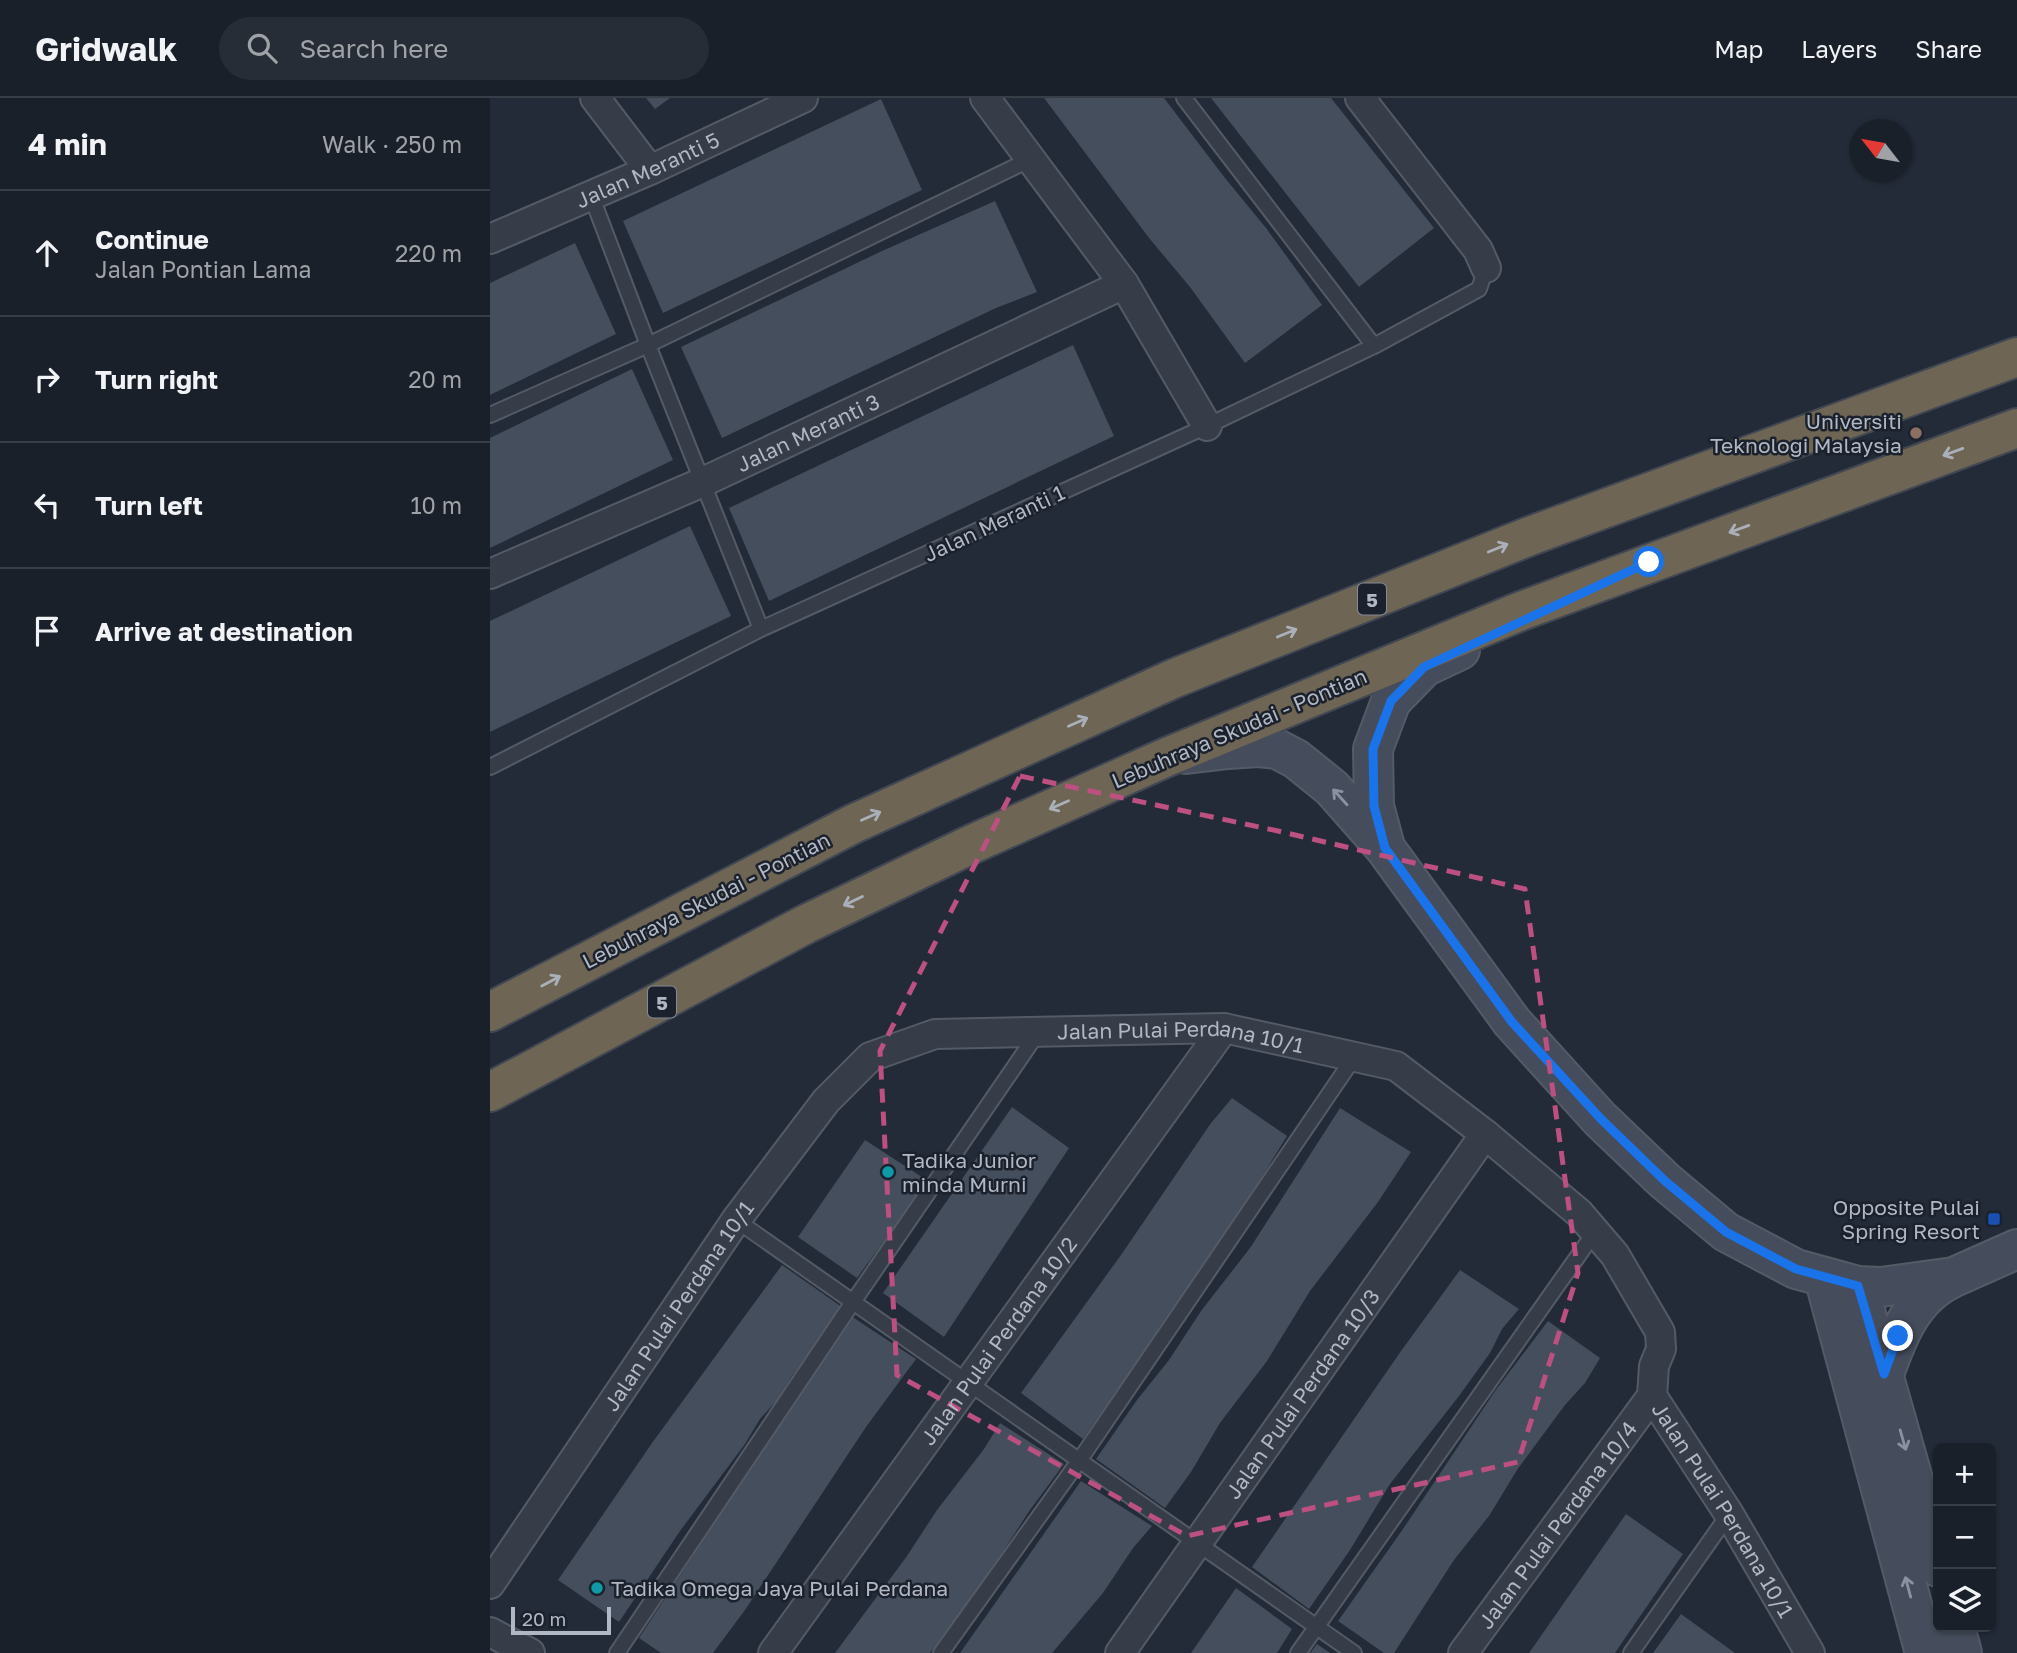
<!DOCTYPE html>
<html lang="en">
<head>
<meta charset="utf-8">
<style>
  body { margin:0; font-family:"Golos Text",sans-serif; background:#272d36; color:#f1f3f6 }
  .controls { position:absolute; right:21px; bottom:21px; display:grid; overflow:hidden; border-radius:10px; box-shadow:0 2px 5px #0004 }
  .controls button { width:63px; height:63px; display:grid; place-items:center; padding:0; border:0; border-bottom:2px solid #383e47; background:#1a202a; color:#f1f3f6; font:35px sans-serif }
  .compass { position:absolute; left:1359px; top:21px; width:63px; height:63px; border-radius:50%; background:#1a202a; box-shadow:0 2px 5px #0004; rotate:301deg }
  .scale { position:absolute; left:21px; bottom:18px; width:100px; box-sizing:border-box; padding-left:7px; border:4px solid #b1b8c4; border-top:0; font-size:19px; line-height:24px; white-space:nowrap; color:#b1b8c4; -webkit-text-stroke:5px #1c222d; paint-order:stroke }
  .stop { position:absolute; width:21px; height:21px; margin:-16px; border:5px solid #1a73e8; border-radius:50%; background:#fff }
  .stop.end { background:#1a73e8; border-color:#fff; box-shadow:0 2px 7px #0008 }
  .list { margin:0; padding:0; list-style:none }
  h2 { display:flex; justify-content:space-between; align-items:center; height:91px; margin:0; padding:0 28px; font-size:30px }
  h2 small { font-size:23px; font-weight:400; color:#9fa3a8 }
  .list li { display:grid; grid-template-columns:46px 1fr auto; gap:21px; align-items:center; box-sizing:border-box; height:126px; padding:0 28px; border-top:2px solid #383e47 }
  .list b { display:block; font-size:26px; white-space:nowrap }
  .list p { margin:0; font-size:23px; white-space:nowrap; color:#9fa3a8 }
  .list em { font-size:23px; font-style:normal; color:#9fa3a8 }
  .icon { flex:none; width:38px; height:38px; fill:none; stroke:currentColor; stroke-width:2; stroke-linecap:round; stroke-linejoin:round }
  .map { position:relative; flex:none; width:1527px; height:1555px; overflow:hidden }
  header { display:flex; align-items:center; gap:42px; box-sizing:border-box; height:98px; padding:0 35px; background:#1a202a; border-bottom:2px solid #383e47 }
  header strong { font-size:33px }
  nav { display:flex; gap:38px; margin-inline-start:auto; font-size:24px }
  .search { width:490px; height:63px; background:#272d36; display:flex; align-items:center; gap:18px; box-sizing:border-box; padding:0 24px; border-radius:38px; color:#9fa3a8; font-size:26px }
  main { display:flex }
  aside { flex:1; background:#1a202a }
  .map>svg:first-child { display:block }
</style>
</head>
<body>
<header>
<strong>Gridwalk</strong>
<div class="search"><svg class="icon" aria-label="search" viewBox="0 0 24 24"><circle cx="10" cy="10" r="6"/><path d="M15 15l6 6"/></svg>Search here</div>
<nav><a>Map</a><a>Layers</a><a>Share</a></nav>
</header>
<main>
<aside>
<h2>4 min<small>Walk · 250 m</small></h2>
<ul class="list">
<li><svg class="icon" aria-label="ahead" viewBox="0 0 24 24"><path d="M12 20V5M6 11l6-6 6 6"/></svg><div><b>Continue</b><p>Jalan Pontian Lama</p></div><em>220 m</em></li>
<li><svg class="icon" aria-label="right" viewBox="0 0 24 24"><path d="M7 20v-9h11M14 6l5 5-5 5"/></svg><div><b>Turn right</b></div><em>20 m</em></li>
<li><svg class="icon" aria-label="left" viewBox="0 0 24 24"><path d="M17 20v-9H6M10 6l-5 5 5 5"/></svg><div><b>Turn left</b></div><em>10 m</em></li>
<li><svg class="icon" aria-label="arrive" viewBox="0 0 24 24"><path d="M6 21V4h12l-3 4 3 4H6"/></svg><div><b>Arrive at destination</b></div></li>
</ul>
</aside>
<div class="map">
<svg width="1527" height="1555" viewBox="0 0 1527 1555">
  <rect width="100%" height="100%" fill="#232b38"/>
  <path fill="#444e5c" d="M156 0H180L165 11Z
    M554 0H674L735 80 776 130 832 207 755 265 700 189 659 140Z
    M721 0H841L944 130 869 189Z
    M391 1 432 92 173 215 133 123Z
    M505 103 547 194 506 210 232 340 191 249 392 153Z
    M85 145 126 236 0 297V185Z
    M583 247 624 338 279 503 239 410Z
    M142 271 183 362 0 450V340Z
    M200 428 241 518 0 634V523Z
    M742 1000 797 1038 767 1087 692 1199 593 1341 531 1295 631 1157 721 1025Z
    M522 1009 579 1050 454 1239 393 1195Z
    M850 1010 921 1054 888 1104 820 1193 777 1263 730 1325 701 1374 675 1410 606 1361 647 1302 679 1262 711 1213 760 1150Z
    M375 1042 438 1083 367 1180 308 1139Z
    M292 1167 352 1209 336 1235 302 1278 288 1301 270 1321 255 1346 190 1433 129 1524 68 1482 162 1345Z
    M970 1172 1029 1211 1012 1231 1000 1255 969 1298 900 1386 860 1452 819 1511 762 1469 911 1253Z
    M361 1218 426 1261 376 1329 255 1512 223 1555H171L149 1540Z
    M1058 1223 1110 1260 1095 1285 1075 1307 1027 1372 999 1418 964 1462 904 1555H894L848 1523 913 1431 1005 1293Z
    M510 1325 574 1366 540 1412 497 1478 440 1555H345L417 1458 447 1412 494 1351Z
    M591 1383 662 1428 643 1450 613 1495 562 1555H470Z
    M1136 1416 1193 1456 1131 1546 1125 1555H1039Z
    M746 1490 802 1531 787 1555H701Z
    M1191 1516 1245 1555H1163Z
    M827 1546 840 1555H820Z"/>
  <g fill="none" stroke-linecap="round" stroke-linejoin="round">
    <g stroke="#545b66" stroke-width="18">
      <path id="lane" d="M694 0 884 248
        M101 97 158 247 271 531
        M0 317 158 247 541 61
        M0 669 271 531 717 328 884 248 989 191 996 170
        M246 1122 864 1555
        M127 1555 363 1204 549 933
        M451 1555 589 1363 865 958
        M808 1555 1105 1134
        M1141 1555 1239 1416"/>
    </g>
    <g stroke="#545b66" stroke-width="32">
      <g id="street">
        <path d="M105 0 160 72"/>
        <path d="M495 0 634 186 717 328"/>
        <path d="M870 0 988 152 996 170"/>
        <path id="s1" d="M0 141 160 72 313 0"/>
        <path id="s2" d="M0 476 213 384 634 186"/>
        <path id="s3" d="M0 1486 246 1122 336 1003 380 959 445 936 734 930 906 968 995 1036 1089 1115 1125 1157 1170 1234 1171 1251 1164 1268 1162 1298 1239 1416 1320 1555"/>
        <path d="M0 1534 40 1555"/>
        <path id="s4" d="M283 1555 734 930"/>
        <path id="s5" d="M630 1555 995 1036"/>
        <path id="s6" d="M973 1555 1162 1298"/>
      </g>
    </g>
    <g stroke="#545b66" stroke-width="42">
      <path id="secondary" d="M696 656 738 651 768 649 787 651 806 661 842 690 895 750 1022 924 1110 1021 1175 1083 1236 1134 1306 1171 1368 1188 1391 1189 1464 1179 1527 1151
        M895 749 884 708 883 651 901 603 934 569 970 552
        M1334 1179 1435 1555
        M1368 1188 1448 1469
        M1394 1276C1408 1237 1422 1199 1462 1180
        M1465 1529 1472 1555"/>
    </g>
    <g stroke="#414853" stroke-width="42">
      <path id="highway" d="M0 914 363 726 685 580 1040 438 1527 259
        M0 994 316 826 480 747 677 659 1031 513 1527 330"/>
    </g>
    <use href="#lane" stroke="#363d48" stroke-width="14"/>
    <use href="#street" stroke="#363d48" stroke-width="28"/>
    <use href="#secondary" stroke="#454c5b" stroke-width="38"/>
    <use href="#highway" stroke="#6e6554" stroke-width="38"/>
  </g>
  <defs><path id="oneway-shaft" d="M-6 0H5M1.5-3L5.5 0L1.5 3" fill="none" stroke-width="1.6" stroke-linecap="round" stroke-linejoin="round" transform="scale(1.75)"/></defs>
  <g stroke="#aab0b9">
    <use href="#oneway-shaft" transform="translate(1463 354) rotate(160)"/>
    <use href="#oneway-shaft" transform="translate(1249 431) rotate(160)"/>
    <use href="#oneway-shaft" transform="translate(1008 450) rotate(-22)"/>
    <use href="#oneway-shaft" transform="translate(797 535) rotate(-22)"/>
    <use href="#oneway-shaft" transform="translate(588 624) rotate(-24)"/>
    <use href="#oneway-shaft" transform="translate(569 707) rotate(156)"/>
    <use href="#oneway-shaft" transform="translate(381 718) rotate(-24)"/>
    <use href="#oneway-shaft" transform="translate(363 803) rotate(154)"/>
    <use href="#oneway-shaft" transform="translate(61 883) rotate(-28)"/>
  </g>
  <g stroke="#8b929f">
    <use href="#oneway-shaft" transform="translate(850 699) rotate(-132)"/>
    <use href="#oneway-shaft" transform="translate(1413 1342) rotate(74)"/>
    <use href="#oneway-shaft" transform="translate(1418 1489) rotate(-105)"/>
  </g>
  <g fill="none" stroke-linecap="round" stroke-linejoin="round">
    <path stroke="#1a73e8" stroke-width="9" d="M1159 464 934 569 901 603 883 651 884 708 895 750 1022 924 1111 1021 1175 1083 1236 1134 1306 1171 1368 1188 1394 1276 1408 1238"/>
  </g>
  <path fill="none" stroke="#bc5080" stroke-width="5" stroke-dasharray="14 9" stroke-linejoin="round" d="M530 678 788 733 1035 791 1088 1175 1028 1364 697 1438 407 1277 390 953Z"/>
  <circle fill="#8d6e63" stroke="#1c222d" stroke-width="2.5" cx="1426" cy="335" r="7"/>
  <g fill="#0f9aa8" stroke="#1c222d" stroke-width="2.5">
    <circle cx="398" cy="1074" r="7"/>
    <circle cx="107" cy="1490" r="7"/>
  </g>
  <rect fill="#1a4fb4" stroke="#1c222d" stroke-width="2.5" x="1497" y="1114" width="14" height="14" rx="3.5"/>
  <g text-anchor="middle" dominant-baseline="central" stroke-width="5" stroke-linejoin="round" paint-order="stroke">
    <g fill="#1c222d" stroke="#848b97" stroke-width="2">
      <rect x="868" y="485.5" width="28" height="31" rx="5"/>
      <rect x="158" y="888.5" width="28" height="31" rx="5"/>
    </g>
    <g font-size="19" font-weight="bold" fill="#b1b8c4">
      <text x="882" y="501">5</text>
      <text x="172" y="904">5</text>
    </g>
    <g font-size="21" fill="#b1b8c4" stroke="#1c222d">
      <text stroke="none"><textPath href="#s1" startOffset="172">Jalan Meranti 5</textPath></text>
      <text stroke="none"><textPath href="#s2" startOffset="348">Jalan Meranti 3</textPath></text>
      <text transform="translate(504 425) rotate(-25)">Jalan Meranti 1</text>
      <text transform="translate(749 630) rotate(-23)">Lebuhraya Skudai - Pontian</text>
      <text transform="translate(216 802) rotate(-27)">Lebuhraya Skudai - Pontian</text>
      <text stroke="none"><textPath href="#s3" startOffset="966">Jalan Pulai Perdana 10/1</textPath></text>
      <text stroke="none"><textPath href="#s3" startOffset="336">Jalan Pulai Perdana 10/1</textPath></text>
      <text stroke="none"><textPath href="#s4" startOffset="385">Jalan Pulai Perdana 10/2</textPath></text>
      <text stroke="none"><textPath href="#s5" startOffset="317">Jalan Pulai Perdana 10/3</textPath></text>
      <text stroke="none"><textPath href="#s3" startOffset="1764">Jalan Pulai Perdana 10/1</textPath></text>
      <text stroke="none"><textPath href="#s6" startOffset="159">Jalan Pulai Perdana 10/4</textPath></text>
    </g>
    <g font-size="21" fill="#b1b8c4" stroke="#1c222d" text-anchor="end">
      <text x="1412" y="323">Universiti<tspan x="1412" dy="24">Teknologi Malaysia</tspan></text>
      <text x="412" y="1062" text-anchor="start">Tadika Junior<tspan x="412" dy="24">minda Murni</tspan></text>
      <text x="1490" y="1109">Opposite Pulai<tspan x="1490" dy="24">Spring Resort</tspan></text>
      <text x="121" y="1490" text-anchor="start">Tadika Omega Jaya Pulai Perdana</text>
    </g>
  </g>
</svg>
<div class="controls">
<button>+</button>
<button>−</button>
<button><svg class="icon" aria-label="layers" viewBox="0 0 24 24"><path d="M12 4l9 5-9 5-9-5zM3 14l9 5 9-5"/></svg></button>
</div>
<svg class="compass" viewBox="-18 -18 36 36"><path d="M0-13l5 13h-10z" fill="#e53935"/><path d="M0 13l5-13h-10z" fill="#9fa3a8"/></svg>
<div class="scale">20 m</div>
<div class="stop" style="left:1159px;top:464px"></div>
<div class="stop end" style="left:1408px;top:1238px"></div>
</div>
</main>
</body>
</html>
